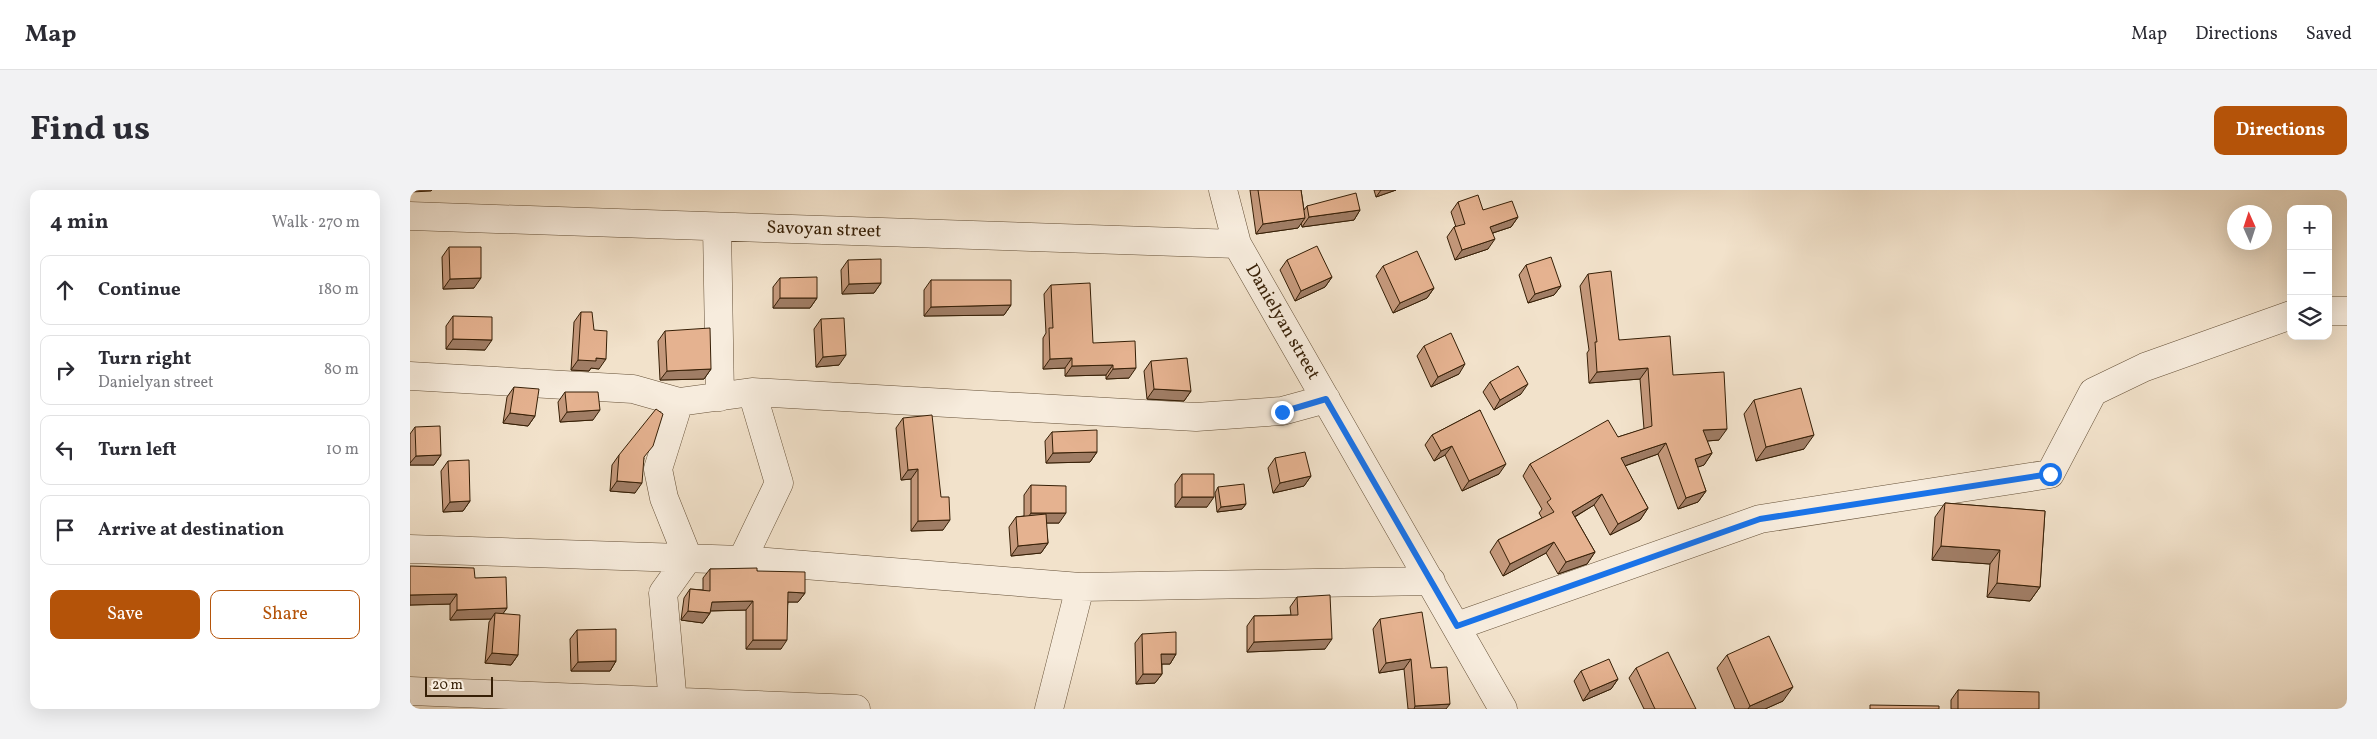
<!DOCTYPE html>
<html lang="en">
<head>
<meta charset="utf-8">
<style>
  body { margin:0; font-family:Vollkorn,serif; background:#f2f2f3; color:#2b2b33 }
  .controls { position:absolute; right:15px; top:15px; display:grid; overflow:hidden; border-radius:10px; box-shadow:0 5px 20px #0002 }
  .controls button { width:45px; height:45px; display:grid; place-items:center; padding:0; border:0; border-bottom:1px solid #e1e1e2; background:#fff; color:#2b2b33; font:25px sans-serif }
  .compass { position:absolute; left:1817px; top:15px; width:45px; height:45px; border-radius:50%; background:#fff; box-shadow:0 5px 20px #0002; rotate:357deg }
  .scale { position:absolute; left:15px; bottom:12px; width:68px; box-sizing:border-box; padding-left:5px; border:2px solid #361f06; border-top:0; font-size:14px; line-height:18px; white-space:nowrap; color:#361f06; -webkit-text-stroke:4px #f7ecdd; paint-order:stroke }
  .stop { position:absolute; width:15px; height:15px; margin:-11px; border:4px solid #1a73e8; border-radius:50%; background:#fff }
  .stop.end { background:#1a73e8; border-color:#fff; box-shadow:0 1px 5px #0008 }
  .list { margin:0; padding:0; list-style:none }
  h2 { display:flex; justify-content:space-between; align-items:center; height:65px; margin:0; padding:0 20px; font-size:21px }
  h2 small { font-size:16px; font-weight:400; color:#7c7c81 }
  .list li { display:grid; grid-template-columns:32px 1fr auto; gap:15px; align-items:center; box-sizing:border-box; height:70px; margin:0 10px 10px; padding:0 10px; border:1px solid #e1e1e2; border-radius:10px }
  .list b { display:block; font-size:19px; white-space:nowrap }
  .list p { margin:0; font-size:16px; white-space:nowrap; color:#7c7c81 }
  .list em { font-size:16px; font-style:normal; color:#7c7c81 }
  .actions { display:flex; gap:10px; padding:15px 20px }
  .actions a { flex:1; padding:11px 0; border:1px solid #b45309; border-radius:10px; text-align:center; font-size:18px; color:#b45309 }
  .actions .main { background:#b45309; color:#fff }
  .icon { flex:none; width:28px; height:28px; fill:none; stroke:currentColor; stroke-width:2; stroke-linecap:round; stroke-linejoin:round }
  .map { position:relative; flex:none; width:1937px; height:519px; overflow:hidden; border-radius:10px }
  header { display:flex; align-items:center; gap:30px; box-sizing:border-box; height:70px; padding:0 25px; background:#fff; border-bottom:1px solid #e1e1e2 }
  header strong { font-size:24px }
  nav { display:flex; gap:28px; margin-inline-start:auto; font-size:18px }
  .intro { display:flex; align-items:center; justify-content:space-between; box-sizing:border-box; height:120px; padding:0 30px }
  h1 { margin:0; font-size:35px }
  .button { padding:12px 22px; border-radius:10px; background:#b45309; color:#fff; font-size:18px; font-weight:700 }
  main { display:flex; gap:30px; padding:0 30px }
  aside { flex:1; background:#fff; border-radius:10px; box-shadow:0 5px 20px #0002 }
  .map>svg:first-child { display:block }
</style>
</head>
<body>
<header>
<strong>Map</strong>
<nav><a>Map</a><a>Directions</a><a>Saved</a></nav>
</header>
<div class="intro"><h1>Find us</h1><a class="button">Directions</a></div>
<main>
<aside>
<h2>4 min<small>Walk · 270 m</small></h2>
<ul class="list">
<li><svg class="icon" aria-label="ahead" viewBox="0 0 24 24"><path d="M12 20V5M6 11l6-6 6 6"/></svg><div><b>Continue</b></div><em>180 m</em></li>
<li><svg class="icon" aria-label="right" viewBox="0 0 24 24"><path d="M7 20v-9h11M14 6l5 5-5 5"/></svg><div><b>Turn right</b><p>Danielyan street</p></div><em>80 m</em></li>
<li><svg class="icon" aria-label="left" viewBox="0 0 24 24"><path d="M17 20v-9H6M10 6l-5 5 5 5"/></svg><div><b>Turn left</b></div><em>10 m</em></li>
<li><svg class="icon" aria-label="arrive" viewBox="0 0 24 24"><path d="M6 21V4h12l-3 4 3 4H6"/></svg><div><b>Arrive at destination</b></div></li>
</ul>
<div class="actions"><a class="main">Save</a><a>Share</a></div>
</aside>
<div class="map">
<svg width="1937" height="519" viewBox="0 0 1937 519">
  <rect width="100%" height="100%" fill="#f2e2cb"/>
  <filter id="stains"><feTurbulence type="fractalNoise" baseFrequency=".004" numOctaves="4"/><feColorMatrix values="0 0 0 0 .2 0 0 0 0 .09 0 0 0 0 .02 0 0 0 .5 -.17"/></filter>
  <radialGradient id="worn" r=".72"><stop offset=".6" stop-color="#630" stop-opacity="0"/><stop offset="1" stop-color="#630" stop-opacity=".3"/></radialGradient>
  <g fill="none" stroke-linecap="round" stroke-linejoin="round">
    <g stroke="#655037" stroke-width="29">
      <path id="minor" d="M813 0 827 54 1093 519
        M0 26 827 54
        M307 37 310 207
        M1918 121H1937
        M0 186 223 199 269 212 342 202 786 227 872 221 916 209
        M0 359 332 370 670 397 1021 391
        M332 370 369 293 342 202
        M1047 436 1350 329 1640 284 1683 202 1735 177 1881 125
        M0 501 446 519
        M263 513 253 403 278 368 254 308 248 279 269 212
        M639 519 670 397"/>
    </g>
    <use href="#minor" stroke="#f7ecdd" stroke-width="28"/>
  </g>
  <path fill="#c5997c" stroke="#361f06" d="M840 0H891L894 20 897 16 950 20 944 30 892 37 891 33 888 38 846 44Z
    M964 0H986L966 7Z
    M1048 12 1073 20 1108 27 1101 37 1083 43 1078 59 1045 70 1037 47 1044 37H1046L1041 22Z
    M39 57 64 98 33 99 32 67Z
    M438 70 471 93 464 103 432 104 431 80Z
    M877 70 922 87 915 97 885 111 870 80Z
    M1116 75 1151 96 1144 105 1118 113 1109 85Z
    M973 76 1024 98 1017 108 983 123 966 86Z
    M1178 84 1209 150 1263 185 1309 250 1297 251 1302 263 1294 275 1287 277 1296 301 1288 312 1268 319 1248 264 1215 276 1238 318 1230 330 1200 345 1184 315 1165 327 1185 362 1177 374 1148 384 1136 363 1093 386 1080 362 1088 350 1132 328 1129 323 1132 319 1113 286 1120 274 1208 247 1234 239 1230 189 1179 193 1177 163 1179 160 1170 96Z
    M370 88 407 108 400 118H363V97Z
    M521 90 601 115 594 125 514 126V100Z
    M641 95 683 153 719 188 696 189V185L655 186V178L633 179V148L636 143 634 104Z
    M171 122 184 140 189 179 181 178 179 181 161 180 164 132Z
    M43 126 75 160 36 159V136Z
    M411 129 429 175 406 177 404 139Z
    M255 141 301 179 294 189 250 190 248 151Z
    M1014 156 1049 184 1021 197 1007 166Z
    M741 171 781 201 774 211 737 209 734 181Z
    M1080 192 1111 204 1084 220 1073 202Z
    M104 197 125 226 118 236 93 233 97 207Z
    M155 202 183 230 150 232 148 212Z
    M1344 210 1394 259 1346 271 1334 224Z
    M1070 220 1089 284 1052 301 1035 265 1024 271 1015 255 1022 245Z
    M493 228 533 340 501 341V289L491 290 486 238Z
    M5 237 31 265 24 275H0V244Z
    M642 242 687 262 680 272 636 273 635 251Z
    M209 265 234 268 225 303 200 301 202 275Z
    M865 268 901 286 894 296 863 303 858 278Z
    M38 271 60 311 53 321 33 322 31 281Z
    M772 284 797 317H765V294Z
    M621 295 649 333H636L638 353 631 363 601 366 599 337 606 327 614 326V305Z
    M808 297 836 314 832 319 807 322 805 303Z
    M1535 313 1635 321 1630 397 1620 411 1577 407 1580 374 1522 370 1525 327Z
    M300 379 347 381 395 403 388 412H378L371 459H336V420L300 421V423L293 433 271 430 274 408 280 399 293 400V388Z
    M65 388 97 418 93 423 108 465 101 475 75 473 79 432 81 429 40 430V414L0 415Z
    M887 407 915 459 837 462V436L844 426 881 425 880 417Z
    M970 429 1021 478 1036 519H998L994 479 969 483 963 439Z
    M167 440 206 471 200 481H161L160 449Z
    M732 444 766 464 760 474H752V484L745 493 726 494 725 453Z
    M1317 465 1373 511 1355 519H1325L1307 478Z
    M1226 478 1286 519H1234L1219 488Z
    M1171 481 1208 489 1201 499 1173 511 1164 491Z
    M1548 500 1629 519H1541V510Z"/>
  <path fill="#a07d65" stroke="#361f06" d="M2 0H22L21 1 1 2Z
    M971 0H986L966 7Z
    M950 20 944 30 892 37 899 27Z
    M1108 27 1101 37 1073 46 1080 37Z
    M895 28 888 38 846 44 853 34Z
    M1085 49 1078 59 1045 70 1052 60Z
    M922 87 915 97 885 111 891 101Z
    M71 88 64 98 33 99 40 89Z
    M471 93 464 103 432 104 439 94Z
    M1151 96 1144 105 1118 113 1125 104Z
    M1024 98 1017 108 983 123 990 113Z
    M370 108H407L400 118H363Z
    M601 115 594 125 514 126 521 117Z
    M43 149 82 150 75 160 36 159Z
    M436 165 429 175 406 177 413 167Z
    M186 168 196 169 189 179 181 178 179 181 161 180 168 170Z
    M662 168 655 178 633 179 640 169Z
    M1055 174 1049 184 1021 197 1028 187Z
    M703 175 696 185 655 186 662 176Z
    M726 178 719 188 696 189 703 179Z
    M1238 178 1230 189 1179 193 1187 182Z
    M301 179 294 189 250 190 257 181Z
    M1118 194 1111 204 1084 220 1090 210Z
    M744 199 781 201 774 211 737 209Z
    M190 220 183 230 150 232 157 222Z
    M100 223 125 226 118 236 93 233Z
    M1317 239 1309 250 1285 252 1293 240Z
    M1404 245 1394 259 1346 271 1356 257Z
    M1256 253 1248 264 1203 280 1211 268Z
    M1042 256 1035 265 1024 271 1031 261Z
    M687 262 680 272 636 273 643 263Z
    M1302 263 1294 275 1277 281 1285 269Z
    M31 265 24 275H0V273L6 266Z
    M1096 274 1089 284 1052 301 1059 291Z
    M508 279 501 289 491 290 498 280Z
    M901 286 894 296 863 303 870 293Z
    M207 291 232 293 225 303 200 301Z
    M1296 301 1288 312 1268 319 1276 308Z
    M1192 304 1184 315 1154 333 1162 322Z
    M772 307H804L797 317H765Z
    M60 311 53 321 33 322 40 312Z
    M836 314 832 319 807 322 811 317Z
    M1238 318 1230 330 1200 345 1208 334Z
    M621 323H656L649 333H614Z
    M540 330 533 340 501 341 508 331Z
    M1144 352 1136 363 1093 386 1100 374Z
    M638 353 631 363 601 366 608 356Z
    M1531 356 1590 360 1580 374 1522 370Z
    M1185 362 1177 374 1148 384 1156 372Z
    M1587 393 1630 397 1620 411 1577 407Z
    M378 402 395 403 388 412H371Z
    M47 404 40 414 0 415V405Z
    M343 411 336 420 295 421 302 412Z
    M97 418 90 428 85 423 81 429 40 430 47 420Z
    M278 421 300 423 293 433 271 430Z
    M922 449 915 459 837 462 844 452Z
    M343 450H377L371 459H336Z
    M82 463 108 465 101 475 75 473Z
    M751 464H766L760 474H745Z
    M1001 469 994 479 969 483 976 473Z
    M206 471 200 481H161L168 472Z
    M733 484H752L745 493 726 494Z
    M1208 489 1201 499 1173 511 1180 501Z
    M1383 497 1373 511 1355 519H1338L1340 516Z
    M1040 514 1036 519H1004L1005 516Z"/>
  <path fill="#e5b290" stroke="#361f06" d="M848 0H891L895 28 853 34Z
    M946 3 950 20 899 27 897 16Z
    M1068 5 1073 20 1102 11 1108 27 1080 37 1085 49 1052 60 1044 37 1055 34 1048 12Z
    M907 56 922 87 891 101 877 70Z
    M39 57H71V88L40 89Z
    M1007 61 1024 98 990 113 973 76Z
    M1141 67 1151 96 1125 104 1116 75Z
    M471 69V93L439 94 438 70Z
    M1201 81 1209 150 1260 146 1263 185 1314 182 1317 239 1293 240 1302 263 1285 269 1296 301 1276 308 1256 253 1211 268 1238 318 1208 334 1192 304 1162 322 1185 362 1156 372 1144 352 1100 374 1088 350 1144 322 1137 312 1141 309 1120 274 1198 230 1208 247 1242 236 1238 178 1187 182 1185 152H1187L1178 84Z
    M407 87V108H370V88Z
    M521 90H601V115L521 117Z
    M680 93 683 153 725 151 726 178 703 179V175L662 176V168L640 169 639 138H643L641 95Z
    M171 122H182L184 140 197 141 196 169 186 168V171L168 170Z
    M43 126 82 127V150L43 149Z
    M434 128 436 165 413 167 411 129Z
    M300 138 301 179 257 181 255 141Z
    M1041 143 1055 174 1028 187 1014 156Z
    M777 168 781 201 744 199 741 171Z
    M1108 176 1118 194 1090 210 1080 192Z
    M104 197 129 199 125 226 100 223Z
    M1391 198 1404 245 1356 257 1344 210Z
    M155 202H188L190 220 157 222Z
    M246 219 253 224 243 256 234 267 232 293 207 291 209 265Z
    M1070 220 1096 274 1059 291 1042 256 1031 261 1022 245Z
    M522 225 531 307H539L540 330 508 331V279L498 280 493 228Z
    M30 236 31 265 6 266 5 237Z
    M687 240V262L643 263 642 242Z
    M895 262 901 286 870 293 865 268Z
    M59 270 60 311 40 312 38 271Z
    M772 284H804V307H772Z
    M834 294 836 314 811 317 808 297Z
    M621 295 656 296V323H621Z
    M1535 313 1635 321 1630 397 1587 393 1590 360 1531 356Z
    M636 324 638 353 608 356 606 327Z
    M0 376 64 378 65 388 96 387 97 418 47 420V404L0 405Z
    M347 378V381L395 382V403L378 402 377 450H343V411L302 412 300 423 278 421 280 399 300 401V379Z
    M920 405 922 449 844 452V426L888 425 887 407Z
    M1012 422 1021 478 1037 477 1040 514 1005 516 1001 469 976 473 970 429Z
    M85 423 110 425 108 465 82 463Z
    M206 439V471L168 472 167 440Z
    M766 442V464H751L752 484H733L732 444Z
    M1359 446 1383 497 1340 516 1317 465Z
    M1258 462 1286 519H1245L1226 478Z
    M1199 469 1208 489 1180 501 1171 481Z
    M1548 500 1629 502V519H1548Z
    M1460 515 1529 516V519H1460Z"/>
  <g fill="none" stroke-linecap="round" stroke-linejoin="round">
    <path stroke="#1a73e8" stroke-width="6" d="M872 222 916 209 1047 436 1350 329 1640 284"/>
  </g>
  <g text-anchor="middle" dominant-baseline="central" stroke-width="4" stroke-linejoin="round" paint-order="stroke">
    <g font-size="18" fill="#361f06" stroke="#f7ecdd">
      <text transform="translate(414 40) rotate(2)">Savoyan street</text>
      <text transform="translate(872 132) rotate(60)">Danielyan street</text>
    </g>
  </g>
  <rect width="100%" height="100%" filter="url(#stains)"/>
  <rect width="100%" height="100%" fill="url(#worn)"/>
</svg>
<div class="controls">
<button>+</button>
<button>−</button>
<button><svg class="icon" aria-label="layers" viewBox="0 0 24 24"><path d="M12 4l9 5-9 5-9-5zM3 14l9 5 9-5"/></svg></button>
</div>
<svg class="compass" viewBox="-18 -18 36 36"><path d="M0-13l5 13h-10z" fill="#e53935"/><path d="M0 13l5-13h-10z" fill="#7c7c81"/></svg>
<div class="scale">20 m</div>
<div class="stop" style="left:1640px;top:284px"></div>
<div class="stop end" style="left:872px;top:222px"></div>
</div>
</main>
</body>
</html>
